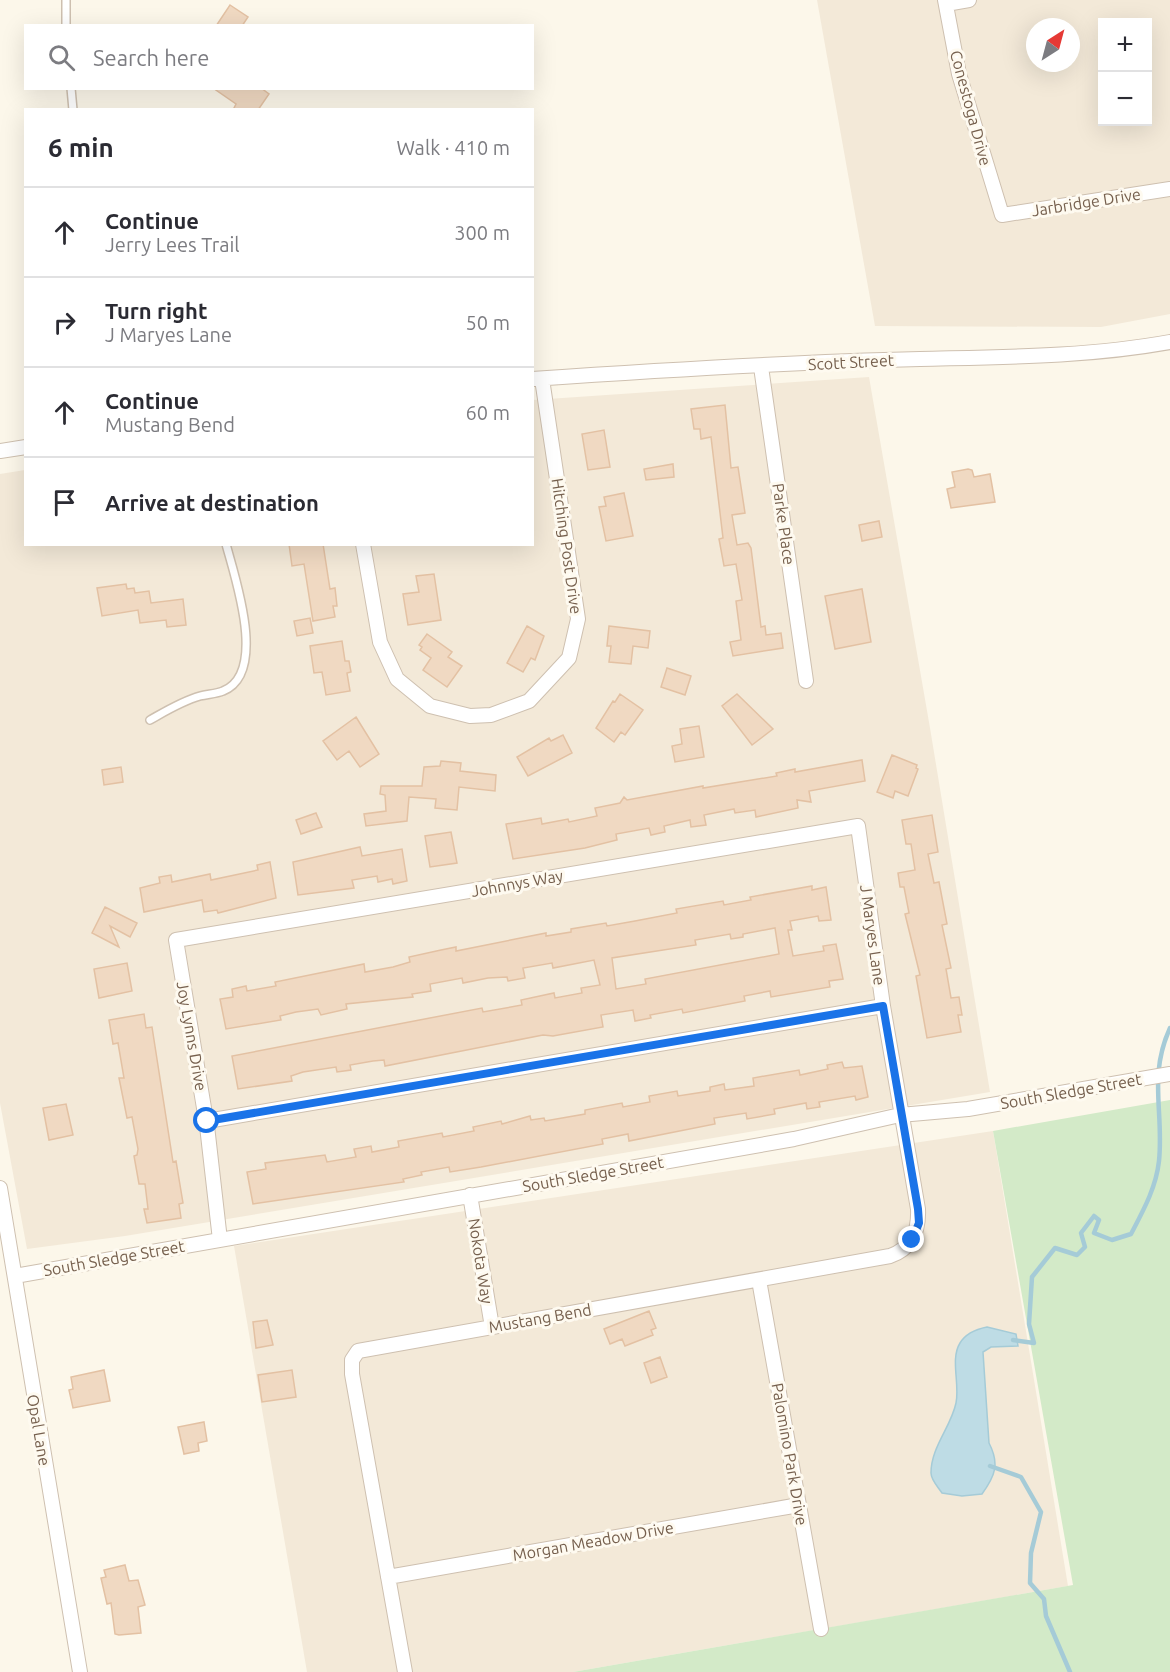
<!DOCTYPE html>
<html lang="en">
<head>
<meta charset="utf-8">
<style>
  body { margin:0; font-family:Ubuntu,sans-serif; background:#f2f2f3; color:#2b2b33 }
  .controls { position:absolute; right:18px; top:18px; display:grid; overflow:hidden; border-radius:0px; box-shadow:0 6px 24px #0002 }
  .controls button { width:54px; height:54px; display:grid; place-items:center; padding:0; border:0; border-bottom:2px solid #e1e1e2; background:#fff; color:#2b2b33; font:30px sans-serif }
  .compass { position:absolute; left:1026px; top:18px; width:54px; height:54px; border-radius:50%; background:#fff; box-shadow:0 6px 24px #0002; rotate:36deg }
  .stop { position:absolute; width:18px; height:18px; margin:-14px; border:4px solid #1a73e8; border-radius:50%; background:#fff }
  .stop.end { background:#1a73e8; border-color:#fff; box-shadow:0 2px 6px #0008 }
  .list { margin:0; padding:0; list-style:none }
  h2 { display:flex; justify-content:space-between; align-items:center; height:78px; margin:0; padding:0 24px; font-size:26px }
  h2 small { font-size:20px; font-weight:400; color:#7c7c81 }
  .list li { display:grid; grid-template-columns:39px 1fr auto; gap:18px; align-items:center; box-sizing:border-box; height:90px; padding:0 24px; border-top:2px solid #e1e1e2 }
  .list b { display:block; font-size:22px; white-space:nowrap }
  .list p { margin:0; font-size:20px; white-space:nowrap; color:#7c7c81 }
  .list em { font-size:20px; font-style:normal; color:#7c7c81 }
  .icon { flex:none; width:33px; height:33px; fill:none; stroke:currentColor; stroke-width:2; stroke-linecap:round; stroke-linejoin:round }
  .map { position:relative; flex:none; width:1170px; height:1672px; overflow:hidden }
  .search { position:absolute; background:#fff; box-shadow:0 6px 24px #0002; left:24px; top:24px; width:510px; height:66px; display:flex; align-items:center; gap:15px; box-sizing:border-box; padding:0 21px; border-radius:0px; color:#7c7c81; font-size:22px }
  .panel { position:absolute; background:#fff; box-shadow:0 6px 24px #0002; left:24px; top:108px; width:510px; height:438px; border-radius:0px }
  .map>svg:first-child { display:block }
</style>
</head>
<body>
<div class="map">
<svg width="1170" height="1672" viewBox="0 0 1170 1672">
  <rect width="100%" height="100%" fill="#fcf7ea"/>
  <path fill="#f3e9d8" fill-rule="evenodd" d="M817 0H1170V314L1101 327 875 326ZM1102 22H1148V122H1102ZM1035 27H1071V63H1035Z
    M869 377 930 728 990 1092 125 1236 27 1249 0 1103V474L25 470 26 544H532L533 400Z
    M993 1131 1068 1586 573 1672H307L234 1246Z"/>
  <path fill="#d3eac8" d="M1170 1100V1672H573L1073 1585 993 1131Z"/>
  <path fill="#bedce5" stroke="#a5cbd7" stroke-width="1.5" d="M987 1327 1016 1334 1018 1346 991 1347 983 1352 989 1443C1000 1464 995 1476 982 1494L962 1496 942 1493C938 1487 931 1480 931 1473 931 1447 951 1427 956 1403 960 1384 950 1359 960 1343 966 1333 977 1329 987 1327Z"/>
  <g fill="none" stroke-linecap="round" stroke-linejoin="round">
    <path stroke="#a5cbd7" stroke-width="4.5" d="M1013 1340 1034 1343 1029 1324 1032 1277 1055 1248 1077 1255 1085 1247 1081 1233 1094 1216 1099 1220 1094 1233 1112 1240 1131 1234C1143 1211 1156 1188 1159 1161 1164 1112 1148 1076 1170 1028
      M990 1466 1021 1477 1041 1512 1031 1553 1030 1583 1044 1599 1046 1616 1070 1672"/>
  </g>
  <path fill="#f0d9c2" stroke="#e3c1a3" stroke-width="1.5" fill-rule="evenodd" d="M230 5 248 17 242 26H216Z
    M213 88H261L269 94 258 110H233L236 104Z
    M725 405 731 468 738 467 745 513 732 515 737 545 748 543 751 548 761 627 765 626 766 635 781 633 783 648 733 656 730 642 741 640 736 601 742 600 736 564 724 566 719 539 723 538 711 437 701 439 700 429H694L691 409Z
    M604 430 610 467 588 470 582 434Z
    M673 464 674 477 646 480 644 469Z
    M968 469 972 470 974 477 990 474 995 502 951 508 947 489 955 487 952 472Z
    M624 493 633 536 606 541 599 507 606 506 604 497Z
    M879 521 882 537 862 541 859 525Z
    M289 544H323L330 589 335 588 337 606H333L335 617 313 621 304 564 292 566Z
    M434 574 441 620 408 625 403 594 419 592 416 576Z
    M126 584 127 589 134 588 135 593 149 591 151 603 183 599 186 625 167 627 166 620 140 623 138 610 102 616 97 588Z
    M862 589 871 642 835 649 825 596Z
    M310 618 313 633 297 636 294 621Z
    M527 626 544 636 535 660 531 658 523 672 507 663Z
    M609 626 650 631 648 648 633 646 631 664 609 662 611 646H607Z
    M427 634 452 652 448 657 462 666 447 687 423 670 431 658 420 650 422 647 419 645Z
    M342 641 345 661H349L351 672 347 673 350 691 326 695 322 672 314 673 310 646Z
    M667 668 691 676 685 695 661 687Z
    M620 694 643 710 625 735 621 732 614 742 596 728 613 701 615 702Z
    M737 694 773 729 752 745 722 706Z
    M356 717 379 754 360 767 349 751 337 760 323 741Z
    M699 726 704 757 675 762 672 746 682 744 680 729Z
    M563 735 572 753 528 776 517 757 549 738 551 741Z
    M892 755 917 765 916 768 918 769 908 796 895 791 893 798 877 792Z
    M862 760 865 781 809 791 811 802 797 800 798 808 756 817 755 810 735 813 734 809 704 815 706 825 691 827 690 820 664 826 665 832 651 835 649 828 616 834 617 840 585 848 513 859 506 824 541 818 542 824 568 819 569 822 597 816 595 808 620 803 624 797 627 800 703 786V788L777 776 776 773 795 769V772Z
    M441 761 461 763 460 771 496 775 495 791 459 787 457 810 435 808 436 799 409 797 407 821 366 826 364 814 386 811 385 795 380 794 381 786H422L424 767 440 766Z
    M121 767 123 782 104 785 102 770Z
    M316 813 322 827 301 834 296 820Z
    M932 815 938 852 928 854 934 883 939 882 947 924 942 925 951 968 946 969 951 998 959 997 962 1015H958L961 1032 927 1038 916 976 920 975 905 914 909 913 904 887H900L898 873 915 870 911 844H906L902 820Z
    M451 832 457 863 430 867 425 836Z
    M360 847 362 856 402 849 407 881 393 884 392 879 378 882 377 876 352 880 354 888 298 895 293 862Z
    M270 862 276 898 218 913 217 910 204 912 202 900 144 912 140 888 160 883 159 877 171 875 172 882 210 874 211 880 258 870 257 865Z
    M812 886V890L826 887 831 920 819 921 818 916 790 921 792 930H788L793 956 824 951 823 946 836 944 843 979 829 981 830 987 771 997 770 991 744 996 745 1001 683 1013 682 1009 650 1015 651 1018 635 1021 633 1010 601 1015 603 1027 553 1036 543 1035 385 1066 384 1060 373 1061 350 1065 351 1070 337 1072 336 1067 303 1072 291 1076 292 1081 238 1089 232 1056 482 1008 483 1012 522 1005 521 1000 554 993 555 998 582 993 581 988 600 985 594 960 553 968 552 963 523 968 525 978 508 981 507 977 488 978 463 983 462 978 430 984 431 991 412 994 413 997 346 1004 347 1009 321 1015 318 1009 296 1012 280 1016 281 1020 226 1029 220 999 233 997 232 989 246 986 247 991 276 986 275 982 364 964 365 972 393 967 410 962 409 957 441 950 456 947V951L546 933V936L571 932V929L606 923 607 926 635 921 677 913 676 909 723 901 724 905 751 900 750 897ZM775 928 779 954 645 979 646 984 616 989 612 958 696 945 695 940 730 934 731 939 743 937V934Z
    M105 907 137 923 130 937 110 926 119 947 92 933Z
    M127 963 132 991 99 998 94 969Z
    M144 1014 146 1028 152 1027 173 1162 176 1161 183 1203 179 1204 181 1218 147 1223 144 1209H148L145 1184H139L134 1156 137 1155 138 1149 132 1117 127 1118 119 1078H124L118 1043 113 1044 109 1020Z
    M842 1062 844 1068 862 1066 868 1097 856 1100 855 1096 819 1102 820 1107 807 1109 806 1103 774 1109 775 1114 747 1119 746 1113 714 1118 715 1124 629 1141 628 1134 602 1139 603 1144 481 1167 450 1172 449 1167 421 1172 422 1175 403 1179 404 1182 253 1204 247 1172 266 1169 265 1163 325 1155 327 1162 356 1157 354 1149 371 1146 372 1152 399 1147 398 1141 442 1133 443 1137 474 1131 473 1127 501 1121 502 1124 530 1116 531 1120 544 1118 545 1121 585 1114V1110L622 1103 623 1107 650 1102 649 1096 677 1091 678 1096 710 1091V1087L724 1084 725 1090 754 1086 753 1078 799 1070 800 1075 828 1069 827 1065Z
    M66 1104 73 1135 49 1140 43 1108Z
    M649 1311 656 1328 651 1330 653 1335 625 1346 622 1339 610 1344 604 1329Z
    M267 1320 273 1345 256 1348 253 1322Z
    M660 1357 667 1377 651 1383 644 1363Z
    M104 1370 110 1401 73 1408 69 1390 73 1389 71 1377Z
    M292 1370 296 1397 262 1402 258 1375Z
    M204 1422 207 1441 198 1443 199 1451 184 1454 178 1427Z
    M125 1565 129 1581 138 1580 145 1605 138 1607 141 1633 119 1635 115 1634 111 1603 107 1604 101 1578 106 1577 104 1570Z"/>
  <g fill="none" stroke-linecap="round" stroke-linejoin="round">
    <g stroke="#cec0b0" stroke-width="10">
      <path id="lane" d="M66 26V0
        M71 88 73 110
        M150 720C166 711 182 701 200 696 207 694 216 694 223 691 268 673 235 578 226 544"/>
    </g>
    <g stroke="#cec0b0" stroke-width="16">
      <path id="street" d="M945 0 959 74 1002 215 1170 189
        M946 4 969 0
        M761 367 806 681
        M532 379C661 370 791 362 920 359 1003 357 1088 357 1170 342
        M0 451 26 447
        M363 544 380 642 397 679 430 706 470 716 491 715 529 701 569 658 578 619 542 379
        M207 1121 883 1006
        M0 1188 80 1672
        M470 1195 492 1327
        M220 1240 207 1126 176 940 858 826 883 1006 918 1209C919 1231 912 1248 890 1256L358 1351 352 1360V1374L405 1672
        M15 1276 794 1139 900 1115 968 1109 1170 1074
        M759 1280 821 1629
        M388 1577 799 1505"/>
    </g>
    <use href="#lane" stroke="#fff" stroke-width="7"/>
    <use href="#street" stroke="#fff" stroke-width="14"/>
  </g>
  <g fill="none" stroke-linecap="round" stroke-linejoin="round">
    <path stroke="#1a73e8" stroke-width="8" d="M207 1121 883 1006 918 1209 919 1223 912 1240"/>
  </g>
  <g text-anchor="middle" dominant-baseline="central" stroke-width="6" stroke-linejoin="round" paint-order="stroke">
    <g font-size="16" fill="#76604e" stroke="#fefaf0">
      <text transform="translate(971 108) rotate(75)">Conestoga Drive</text>
      <text transform="translate(1086 202) rotate(-9)">Jarbridge Drive</text>
      <text transform="translate(851 362) rotate(-3)">Scott Street</text>
      <text transform="translate(784 524) rotate(82)">Parke Place</text>
      <text transform="translate(567 546) rotate(82)">Hitching Post Drive</text>
      <text transform="translate(517 883) rotate(-10)">Johnnys Way</text>
      <text transform="translate(873 935) rotate(82)">J Maryes Lane</text>
      <text transform="translate(192 1036) rotate(80)">Joy Lynns Drive</text>
      <text transform="translate(1071 1091) rotate(-10)">South Sledge Street</text>
      <text transform="translate(593 1174) rotate(-10)">South Sledge Street</text>
      <text transform="translate(114 1258) rotate(-10)">South Sledge Street</text>
      <text transform="translate(481 1261) rotate(81)">Nokota Way</text>
      <text transform="translate(540 1318) rotate(-10)">Mustang Bend</text>
      <text transform="translate(39 1430) rotate(80)">Opal Lane</text>
      <text transform="translate(790 1454) rotate(80)">Palomino Park Drive</text>
      <text transform="translate(593 1541) rotate(-10)">Morgan Meadow Drive</text>
    </g>
  </g>
</svg>
<div class="controls">
<button>+</button>
<button>−</button>
</div>
<svg class="compass" viewBox="-18 -18 36 36"><path d="M0-13l5 13h-10z" fill="#e53935"/><path d="M0 13l5-13h-10z" fill="#7c7c81"/></svg>
<div class="stop" style="left:207px;top:1121px"></div>
<div class="stop end" style="left:912px;top:1240px"></div>
<div class="search"><svg class="icon" aria-label="search" viewBox="0 0 24 24"><circle cx="10" cy="10" r="6"/><path d="M15 15l6 6"/></svg>Search here</div>
<section class="panel">
<h2>6 min<small>Walk · 410 m</small></h2>
<ul class="list">
<li><svg class="icon" aria-label="ahead" viewBox="0 0 24 24"><path d="M12 20V5M6 11l6-6 6 6"/></svg><div><b>Continue</b><p>Jerry Lees Trail</p></div><em>300 m</em></li>
<li><svg class="icon" aria-label="right" viewBox="0 0 24 24"><path d="M7 20v-9h11M14 6l5 5-5 5"/></svg><div><b>Turn right</b><p>J Maryes Lane</p></div><em>50 m</em></li>
<li><svg class="icon" aria-label="ahead" viewBox="0 0 24 24"><path d="M12 20V5M6 11l6-6 6 6"/></svg><div><b>Continue</b><p>Mustang Bend</p></div><em>60 m</em></li>
<li><svg class="icon" aria-label="arrive" viewBox="0 0 24 24"><path d="M6 21V4h12l-3 4 3 4H6"/></svg><div><b>Arrive at destination</b></div></li>
</ul>
</section>
</div>
</body>
</html>
